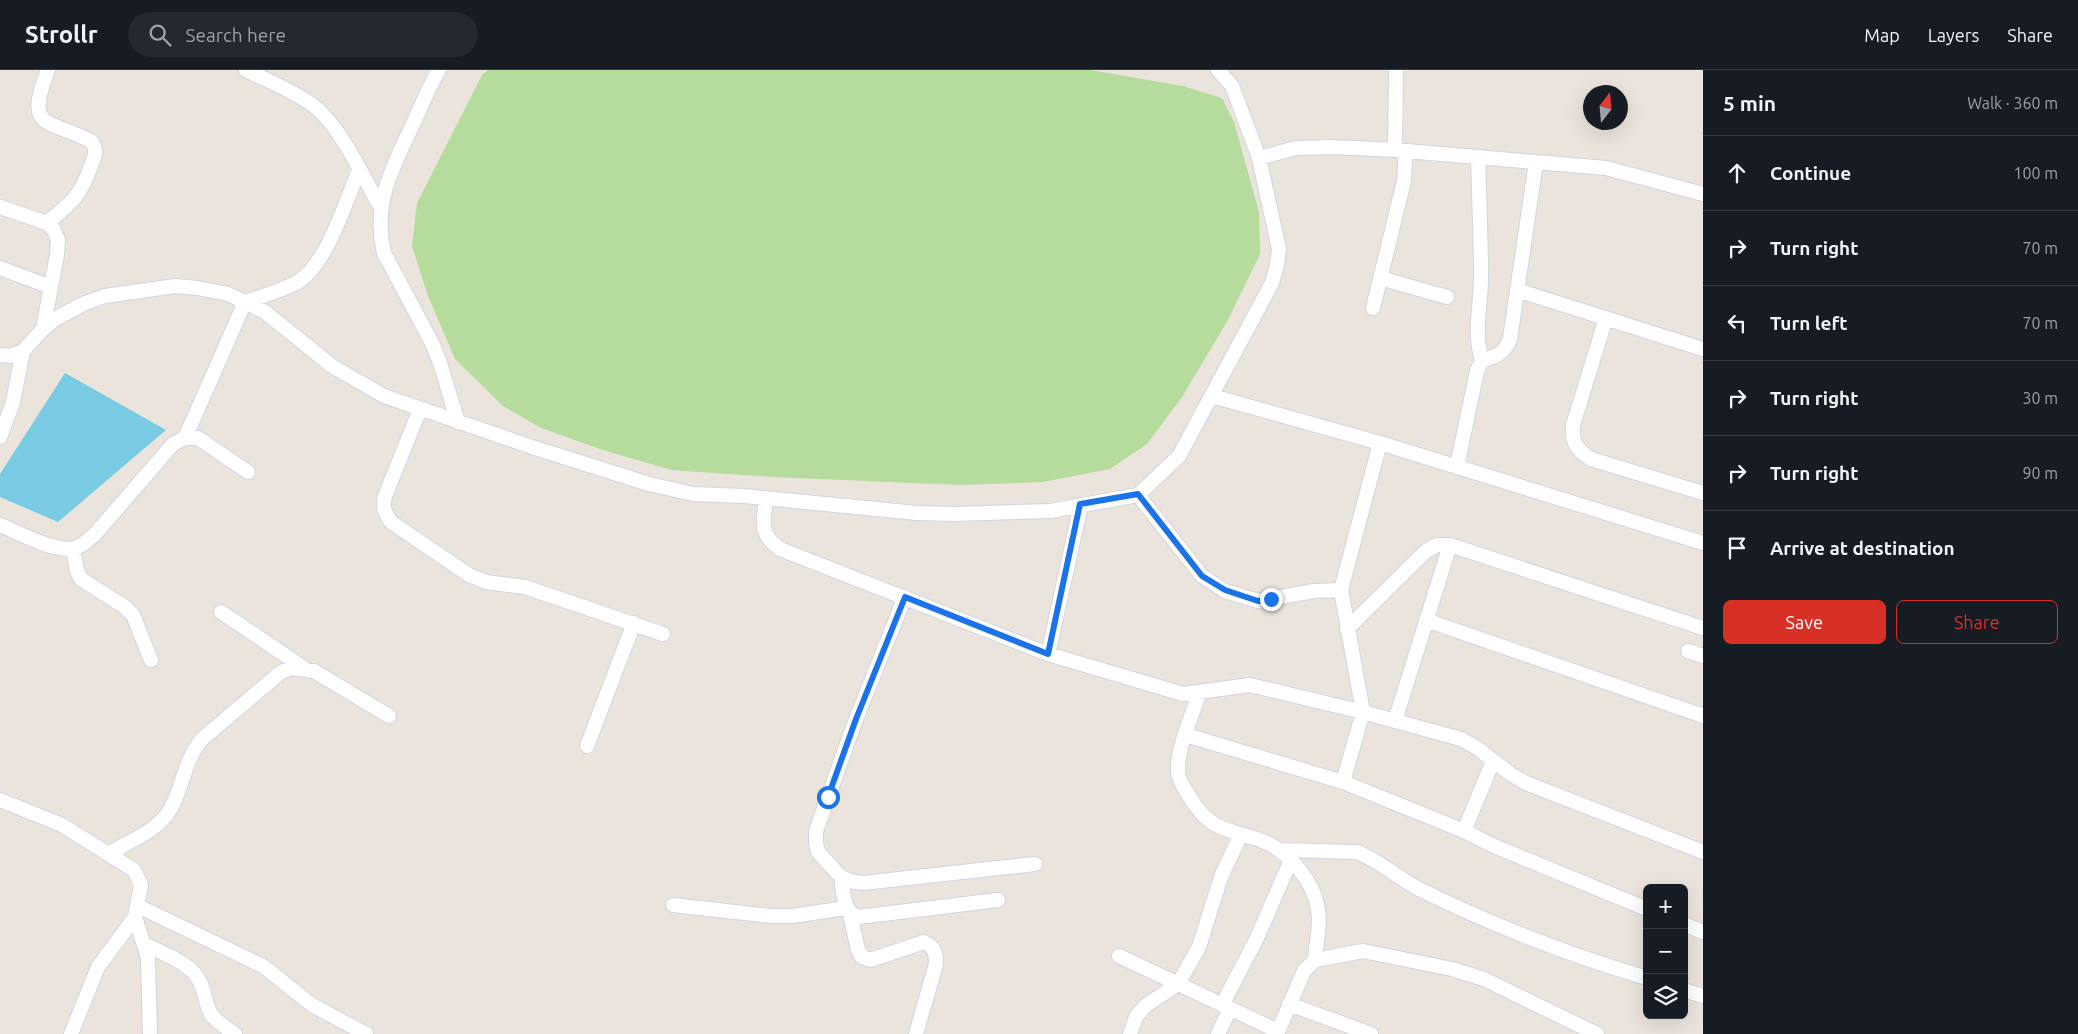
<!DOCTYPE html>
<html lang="en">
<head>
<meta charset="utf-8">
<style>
  body { margin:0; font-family:Ubuntu,sans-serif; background:#242831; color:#f1f3f6 }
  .controls { position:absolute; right:15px; bottom:15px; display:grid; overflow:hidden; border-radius:8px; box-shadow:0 5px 20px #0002 }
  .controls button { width:45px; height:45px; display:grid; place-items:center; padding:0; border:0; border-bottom:1px solid #363941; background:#171b24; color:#f1f3f6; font:25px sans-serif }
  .compass { position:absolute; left:1583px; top:15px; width:45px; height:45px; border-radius:50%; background:#171b24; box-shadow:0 5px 20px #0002; rotate:16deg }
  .stop { position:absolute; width:15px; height:15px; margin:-11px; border:4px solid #1a73e8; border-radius:50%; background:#fff }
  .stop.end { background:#1a73e8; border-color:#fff; box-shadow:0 1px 5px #0008 }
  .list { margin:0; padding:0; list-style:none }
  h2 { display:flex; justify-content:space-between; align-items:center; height:65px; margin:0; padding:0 20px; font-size:21px }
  h2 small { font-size:16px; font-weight:400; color:#9ea1a6 }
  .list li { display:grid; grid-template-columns:32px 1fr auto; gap:15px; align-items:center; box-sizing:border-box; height:75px; padding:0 20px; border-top:1px solid #363941 }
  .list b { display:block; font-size:19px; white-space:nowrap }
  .list em { font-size:16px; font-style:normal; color:#9ea1a6 }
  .actions { display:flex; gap:10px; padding:15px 20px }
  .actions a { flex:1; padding:11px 0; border:1px solid #d93025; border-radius:8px; text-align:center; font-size:18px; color:#d93025 }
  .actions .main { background:#d93025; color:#fff }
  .icon { flex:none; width:28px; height:28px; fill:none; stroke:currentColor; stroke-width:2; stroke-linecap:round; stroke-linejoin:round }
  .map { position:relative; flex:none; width:1703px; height:964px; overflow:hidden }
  header { display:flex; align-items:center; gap:30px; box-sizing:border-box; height:70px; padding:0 25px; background:#171b24; border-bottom:1px solid #363941 }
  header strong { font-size:24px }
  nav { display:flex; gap:28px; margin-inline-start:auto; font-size:18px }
  .search { width:350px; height:45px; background:#242831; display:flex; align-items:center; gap:12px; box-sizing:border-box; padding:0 18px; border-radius:28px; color:#9ea1a6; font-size:19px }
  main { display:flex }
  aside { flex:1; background:#171b24 }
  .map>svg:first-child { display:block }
</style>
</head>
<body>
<header>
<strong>Strollr</strong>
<div class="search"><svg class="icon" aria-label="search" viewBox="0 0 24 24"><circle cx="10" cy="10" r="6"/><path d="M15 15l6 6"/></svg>Search here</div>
<nav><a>Map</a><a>Layers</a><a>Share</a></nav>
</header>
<main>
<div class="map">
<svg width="1703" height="964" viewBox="0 0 1703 964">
  <rect width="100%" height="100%" fill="#eae4dc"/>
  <path fill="#b5dc9d" d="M488 0H1090L1183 16 1222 28 1234 52 1259 142 1260 184 1228 250 1182 327 1147 374 1110 399 1043 412 959 415 773 407 671 400 603 380 541 358 503 336 455 289 428 226 412 176 417 133 482 5Z"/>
  <path fill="#78cbe3" d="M65 303 166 360 58 452 0 427V404Z"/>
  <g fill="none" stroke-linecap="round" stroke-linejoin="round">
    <g stroke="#d2d5e1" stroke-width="16">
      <path id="minor" d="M246 0C268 11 294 21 314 36 341 57 364 109 381 138
        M439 0C429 16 422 35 414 52 393 96 372 133 384 183L433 275 440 293 458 352
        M1395 80 1396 0
        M1478 87C1479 127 1481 167 1481 207 1481 238 1473 259 1482 291
        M1259 88 1296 78 1332 77 1395 80 1606 98 1703 124
        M0 137 47 153 54 160 58 170 57 185 43 259
        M47 153C71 133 80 127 91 96 95 86 98 80 91 71 45 48 25 60 48 0
        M0 198 51 217
        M1380 208 1447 227
        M1517 220 1703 279
        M1373 238 1404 111 1406 81
        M1606 248 1573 355C1571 372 1577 380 1591 389L1703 423
        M0 285 11 286 23 281 43 259 55 249 85 233 105 226 175 216 197 218 228 224 265 242 332 296 384 326 535 378 649 414 693 424 744 426 917 443 953 444 1050 441 1138 425 1179 386 1272 213 1277 195 1279 179 1259 88 1232 16 1218 0
        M1212 326 1380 373 1703 473
        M420 339 385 426C382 437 385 443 391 452L469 505 486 512 525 517 663 564
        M0 367 13 332 23 281
        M185 368 245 232C262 226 280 221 296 213 326 197 346 131 359 100
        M1380 373 1341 520 1363 642 1461 669 1477 678 1512 705 1526 713 1703 782
        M1457 396 1477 301 1482 291C1496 286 1505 283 1510 269L1536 92
        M1138 425 1202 506 1225 521 1258 531 1314 521 1341 520
        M766 428C764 452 758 463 780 479L1048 584 1183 624 1250 615 1363 642 1343 712
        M0 455C17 462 56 483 74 478 83 476 89 469 96 463L173 374 185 368H198L248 402
        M73 479 77 501 81 509 125 537 133 545 151 590
        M905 527 856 649 816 761V773L818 782 841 807 850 811 863 813 1035 794
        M221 542 304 598
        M1426 550 1703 646
        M1347 559 1426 481 1437 475H1450L1703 558
        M1688 581 1703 586
        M1048 584 1081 435
        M1200 622C1193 642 1176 682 1178 702 1178 710 1185 719 1189 726 1210 761 1225 758 1260 770 1288 780 1314 811 1318 840 1321 856 1316 874 1315 890
        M1395 651 1450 475
        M1186 665 1343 712 1464 761 1494 776 1647 839
        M587 676 634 553
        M0 730 62 755 134 800 141 815 135 847 98 897 71 964
        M1464 761 1493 691
        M1280 780 1357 782C1380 791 1398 808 1419 819 1492 855 1569 885 1647 908
        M109 783C127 773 151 763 165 747 182 726 182 694 201 670L281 602 292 598 314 601 389 646
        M841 807C844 822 842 841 858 847L998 830
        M673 835 771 846H792L846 838
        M138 836 263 896 312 935 366 964
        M850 844 858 880 862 887 870 890 924 872C935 877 936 883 936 894L916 964
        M135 847 148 888 150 964
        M1684 854 1703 862
        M145 874C161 883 183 890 195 904 205 916 204 931 211 944 216 952 227 958 235 964
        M1119 886 1278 961
        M1684 920 1703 926
        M1289 934 1371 964
        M1222 935 1256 870 1291 790
        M1130 964 1136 947 1145 936 1178 914 1199 877 1221 807 1241 764
        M1218 964 1230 939
        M1277 964 1304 901 1315 890 1363 881 1452 899 1484 909 1597 964"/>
    </g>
    <use href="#minor" stroke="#fff" stroke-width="14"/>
  </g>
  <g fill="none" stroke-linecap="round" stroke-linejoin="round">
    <path stroke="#1a73e8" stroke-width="6" d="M828 727 856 649 905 527 1048 584 1080 434 1138 424 1202 506 1225 520 1258 531 1271 529"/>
  </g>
</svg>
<div class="controls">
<button>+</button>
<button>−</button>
<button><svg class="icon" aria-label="layers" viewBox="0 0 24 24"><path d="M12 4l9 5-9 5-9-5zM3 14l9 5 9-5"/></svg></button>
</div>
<svg class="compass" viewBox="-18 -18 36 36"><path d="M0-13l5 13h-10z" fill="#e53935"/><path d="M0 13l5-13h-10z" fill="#9ea1a6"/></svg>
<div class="stop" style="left:828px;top:727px"></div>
<div class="stop end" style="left:1271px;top:529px"></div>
</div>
<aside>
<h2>5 min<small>Walk · 360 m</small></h2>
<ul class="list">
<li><svg class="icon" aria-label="ahead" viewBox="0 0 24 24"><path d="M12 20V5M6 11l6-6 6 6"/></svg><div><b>Continue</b></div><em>100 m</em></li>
<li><svg class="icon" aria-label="right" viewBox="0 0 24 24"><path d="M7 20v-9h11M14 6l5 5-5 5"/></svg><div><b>Turn right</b></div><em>70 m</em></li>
<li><svg class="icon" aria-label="left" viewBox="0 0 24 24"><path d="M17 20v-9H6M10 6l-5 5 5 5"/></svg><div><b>Turn left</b></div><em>70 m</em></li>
<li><svg class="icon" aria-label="right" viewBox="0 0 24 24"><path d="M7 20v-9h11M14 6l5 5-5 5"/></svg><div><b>Turn right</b></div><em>30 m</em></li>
<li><svg class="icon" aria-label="right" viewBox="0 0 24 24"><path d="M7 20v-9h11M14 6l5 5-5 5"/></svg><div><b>Turn right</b></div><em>90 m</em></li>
<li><svg class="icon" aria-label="arrive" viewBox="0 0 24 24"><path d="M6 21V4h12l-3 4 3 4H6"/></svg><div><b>Arrive at destination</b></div></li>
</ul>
<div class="actions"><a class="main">Save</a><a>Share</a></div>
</aside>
</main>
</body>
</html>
